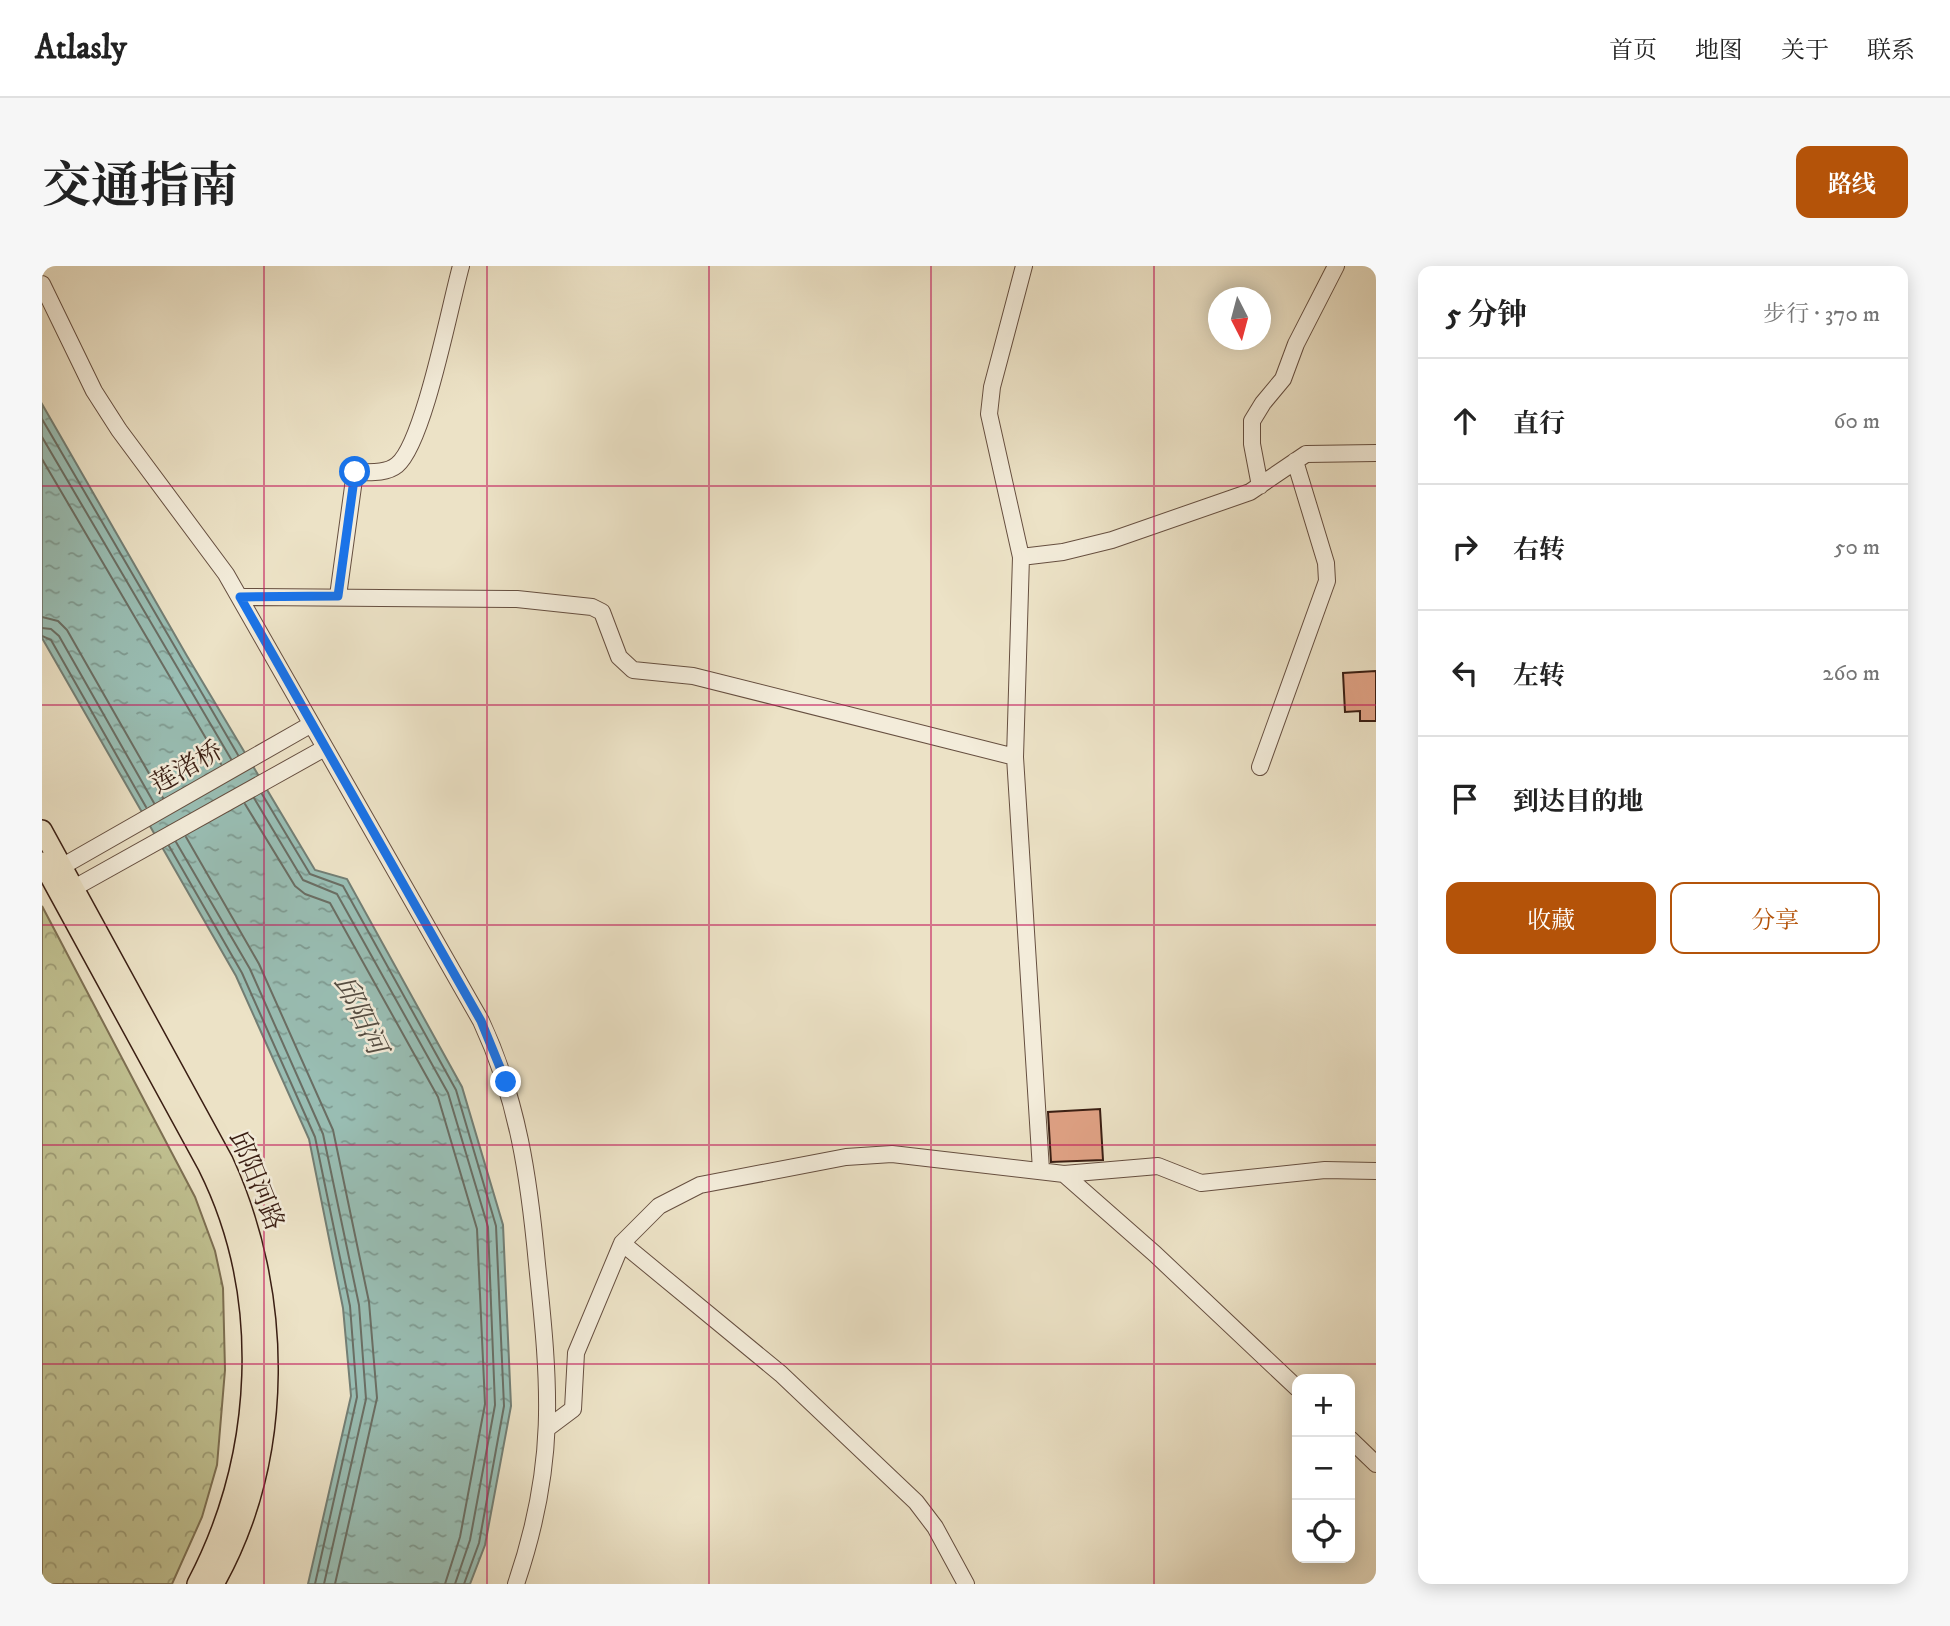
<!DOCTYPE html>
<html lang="zh">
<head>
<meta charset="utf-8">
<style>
  body { margin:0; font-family:"IM FELL DW Pica","Noto Serif SC",serif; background:#f6f6f6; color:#222 }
  .controls { position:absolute; right:21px; bottom:21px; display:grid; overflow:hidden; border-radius:14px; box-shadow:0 4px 18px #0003 }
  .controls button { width:63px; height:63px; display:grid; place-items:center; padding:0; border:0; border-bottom:2px solid #e0e0e0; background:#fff; color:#222; font:35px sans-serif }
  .compass { position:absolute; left:1166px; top:21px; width:63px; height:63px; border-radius:50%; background:#fff; box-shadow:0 4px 18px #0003; rotate:174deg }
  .stop { position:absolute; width:21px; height:21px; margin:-16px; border:5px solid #1a73e8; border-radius:50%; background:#fff }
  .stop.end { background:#1a73e8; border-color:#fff; box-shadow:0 2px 7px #0008 }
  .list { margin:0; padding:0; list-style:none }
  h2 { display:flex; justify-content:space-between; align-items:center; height:91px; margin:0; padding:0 28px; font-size:30px }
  h2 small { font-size:23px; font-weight:400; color:#767676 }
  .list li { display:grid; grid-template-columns:46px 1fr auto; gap:21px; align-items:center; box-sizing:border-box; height:126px; padding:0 28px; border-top:2px solid #e0e0e0 }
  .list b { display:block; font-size:26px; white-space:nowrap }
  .list em { font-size:23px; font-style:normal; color:#767676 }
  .actions { display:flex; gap:14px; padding:21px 28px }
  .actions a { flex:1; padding:16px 0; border:2px solid #b45309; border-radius:14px; text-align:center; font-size:24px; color:#b45309 }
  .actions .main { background:#b45309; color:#fff }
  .icon { flex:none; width:38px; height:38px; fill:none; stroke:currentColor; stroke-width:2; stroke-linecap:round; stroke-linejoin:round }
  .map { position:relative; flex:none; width:1334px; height:1318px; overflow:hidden; border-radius:14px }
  header { display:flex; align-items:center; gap:42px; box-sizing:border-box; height:98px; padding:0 35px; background:#fff; border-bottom:2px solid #e0e0e0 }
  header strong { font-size:33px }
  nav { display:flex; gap:38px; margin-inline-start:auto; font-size:24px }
  .intro { display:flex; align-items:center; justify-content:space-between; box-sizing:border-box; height:168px; padding:0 42px }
  h1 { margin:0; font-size:49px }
  .button { padding:18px 32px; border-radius:14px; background:#b45309; color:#fff; font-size:24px; font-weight:700 }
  main { display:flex; gap:42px; padding:0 42px }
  aside { flex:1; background:#fff; border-radius:14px; box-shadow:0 4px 18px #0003 }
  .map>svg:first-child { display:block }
</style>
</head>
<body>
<header>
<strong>Atlasly</strong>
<nav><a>首页</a><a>地图</a><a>关于</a><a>联系</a></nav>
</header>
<div class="intro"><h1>交通指南</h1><a class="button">路线</a></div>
<main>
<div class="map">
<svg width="1334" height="1318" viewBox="0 0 1334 1318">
  <defs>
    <pattern id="forest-crowns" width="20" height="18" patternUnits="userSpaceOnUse" patternTransform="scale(1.75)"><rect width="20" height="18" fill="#c0c090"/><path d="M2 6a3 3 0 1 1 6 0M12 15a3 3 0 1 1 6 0" fill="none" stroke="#9d9b74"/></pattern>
    <pattern id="water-ripples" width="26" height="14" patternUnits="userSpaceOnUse" patternTransform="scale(1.75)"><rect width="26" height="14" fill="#99beb4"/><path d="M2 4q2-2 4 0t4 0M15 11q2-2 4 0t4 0" fill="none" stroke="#7e9a91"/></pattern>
  </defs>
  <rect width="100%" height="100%" fill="#ece2c6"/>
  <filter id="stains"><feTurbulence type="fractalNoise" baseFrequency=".00286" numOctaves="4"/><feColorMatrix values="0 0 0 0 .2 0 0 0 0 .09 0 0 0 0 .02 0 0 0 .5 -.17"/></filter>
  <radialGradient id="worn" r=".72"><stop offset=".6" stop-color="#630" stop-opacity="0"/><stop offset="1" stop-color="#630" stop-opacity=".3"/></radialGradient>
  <path fill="url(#forest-crowns)" stroke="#7d6f52" stroke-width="2" d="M0 640 153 931 173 985 181 1022 183 1104 175 1199 160 1251 130 1318H0Z"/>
  <path fill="url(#water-ripples)" stroke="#737e74" stroke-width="2" d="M0 138 145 390 273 604 305 613 420 821 461 959 469 1140 443 1279 428 1318H266L309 1130 301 1042 267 873 194 710 0 372Z"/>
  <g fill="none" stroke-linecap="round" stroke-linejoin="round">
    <path stroke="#6a6e64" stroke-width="2" d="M0 153 196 489
      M0 171 189 493
      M0 193 179 498
      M0 351 16 355 25 364 121 532
      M0 362 9 363 17 370 112 537
      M0 370 9 374 104 541
      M220 528 268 608 301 620 414 824 454 960 462 1140 437 1277 422 1318
      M212 532 261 614 295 628 406 827 446 961 453 1139 428 1274 413 1318
      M203 538 253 620 263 628 288 637 396 831 435 963 443 1138 418 1271 403 1318
      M144 571 217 698 291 864 327 1036 335 1132 293 1318
      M134 576 208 703 281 868 317 1039 324 1133 282 1318
      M127 580 200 707 273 871 308 1040 315 1131 273 1318"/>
  </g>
  <path fill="#e0a285" stroke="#3a1e13" stroke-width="2" d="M1334 405V455H1318V445L1303 446 1301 407Z
    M1058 843 1061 894 1009 896 1006 846Z"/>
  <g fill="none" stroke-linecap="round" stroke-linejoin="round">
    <g stroke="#664f40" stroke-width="18">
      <path id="minor" d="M982 0 950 121 947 148 979 291 973 491 999 904
        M0 18 52 125 77 164 184 308 439 755C476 834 487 912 495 998 508 1121 515 1198 474 1318
        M1218 220 1210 178V155L1221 137 1241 113 1254 78 1294 0
        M979 291 1021 286 1070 274 1208 226 1264 188 1334 187
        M296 330 313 206C327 206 344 208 355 199 382 177 408 39 419 0
        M198 331 475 333 550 341 560 346 577 391 591 404 651 410 973 491
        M1218 501 1285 315 1284 297 1253 195
        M21 600 268 459
        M32 622 281 483
        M1022 908 1113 988 1255 1122
        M580 977 739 1108 874 1236 893 1261 924 1318
        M507 1161 531 1143 534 1087 580 977 617 940 658 919 804 891 850 888 1022 908 1116 900 1159 917 1283 904 1334 905
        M1308 1173 1334 1198"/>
    </g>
    <g stroke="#3a1e13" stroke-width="22">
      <path id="major" d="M0 564 181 895C241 1026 244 1190 172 1318
        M0 596 166 900C231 1030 222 1190 155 1318"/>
    </g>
    <use href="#minor" stroke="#f3ecda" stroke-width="16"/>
    <use href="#major" stroke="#ece2c6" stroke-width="19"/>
  </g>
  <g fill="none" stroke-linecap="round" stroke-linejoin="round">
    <path stroke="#1a73e8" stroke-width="9" d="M313 206 296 330 198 331 439 755 464 816"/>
  </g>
  <path fill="none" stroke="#c2185b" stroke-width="2" stroke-opacity="0.55" d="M222 0V1318M445 0V1318M667 0V1318M889 0V1318M1112 0V1318M0 220H1334M0 439H1334M0 659H1334M0 879H1334M0 1098H1334"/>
  <g text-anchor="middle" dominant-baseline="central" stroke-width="5" stroke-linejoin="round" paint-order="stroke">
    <g font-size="26" fill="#3a1e13" stroke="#f3ecda">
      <text transform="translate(145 502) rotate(-30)">莲渚桥</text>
      <text transform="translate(214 915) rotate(68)">邱阳河路</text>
    </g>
    <g font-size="28" font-style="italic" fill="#564e43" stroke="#f3ecda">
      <text transform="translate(318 749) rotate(64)">邱阳河</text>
    </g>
  </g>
  <rect width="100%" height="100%" filter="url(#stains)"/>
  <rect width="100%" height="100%" fill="url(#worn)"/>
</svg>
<div class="controls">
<button>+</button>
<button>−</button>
<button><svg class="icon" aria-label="locate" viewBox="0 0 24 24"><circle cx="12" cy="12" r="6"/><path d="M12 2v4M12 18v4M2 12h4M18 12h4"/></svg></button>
</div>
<svg class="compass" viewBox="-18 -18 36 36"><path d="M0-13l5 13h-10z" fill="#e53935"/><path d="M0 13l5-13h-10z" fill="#767676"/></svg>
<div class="stop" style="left:313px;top:206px"></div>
<div class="stop end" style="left:464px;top:816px"></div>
</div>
<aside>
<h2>5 分钟<small>步行 · 370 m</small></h2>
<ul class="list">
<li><svg class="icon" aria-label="ahead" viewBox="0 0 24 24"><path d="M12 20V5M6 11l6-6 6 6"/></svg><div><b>直行</b></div><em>60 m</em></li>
<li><svg class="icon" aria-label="right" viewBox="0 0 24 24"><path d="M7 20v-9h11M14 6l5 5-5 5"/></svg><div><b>右转</b></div><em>50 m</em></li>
<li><svg class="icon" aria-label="left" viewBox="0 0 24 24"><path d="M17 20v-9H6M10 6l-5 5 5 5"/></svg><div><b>左转</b></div><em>260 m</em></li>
<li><svg class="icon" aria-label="arrive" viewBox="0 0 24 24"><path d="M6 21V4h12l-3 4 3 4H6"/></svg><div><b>到达目的地</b></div></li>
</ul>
<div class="actions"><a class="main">收藏</a><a>分享</a></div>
</aside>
</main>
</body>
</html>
